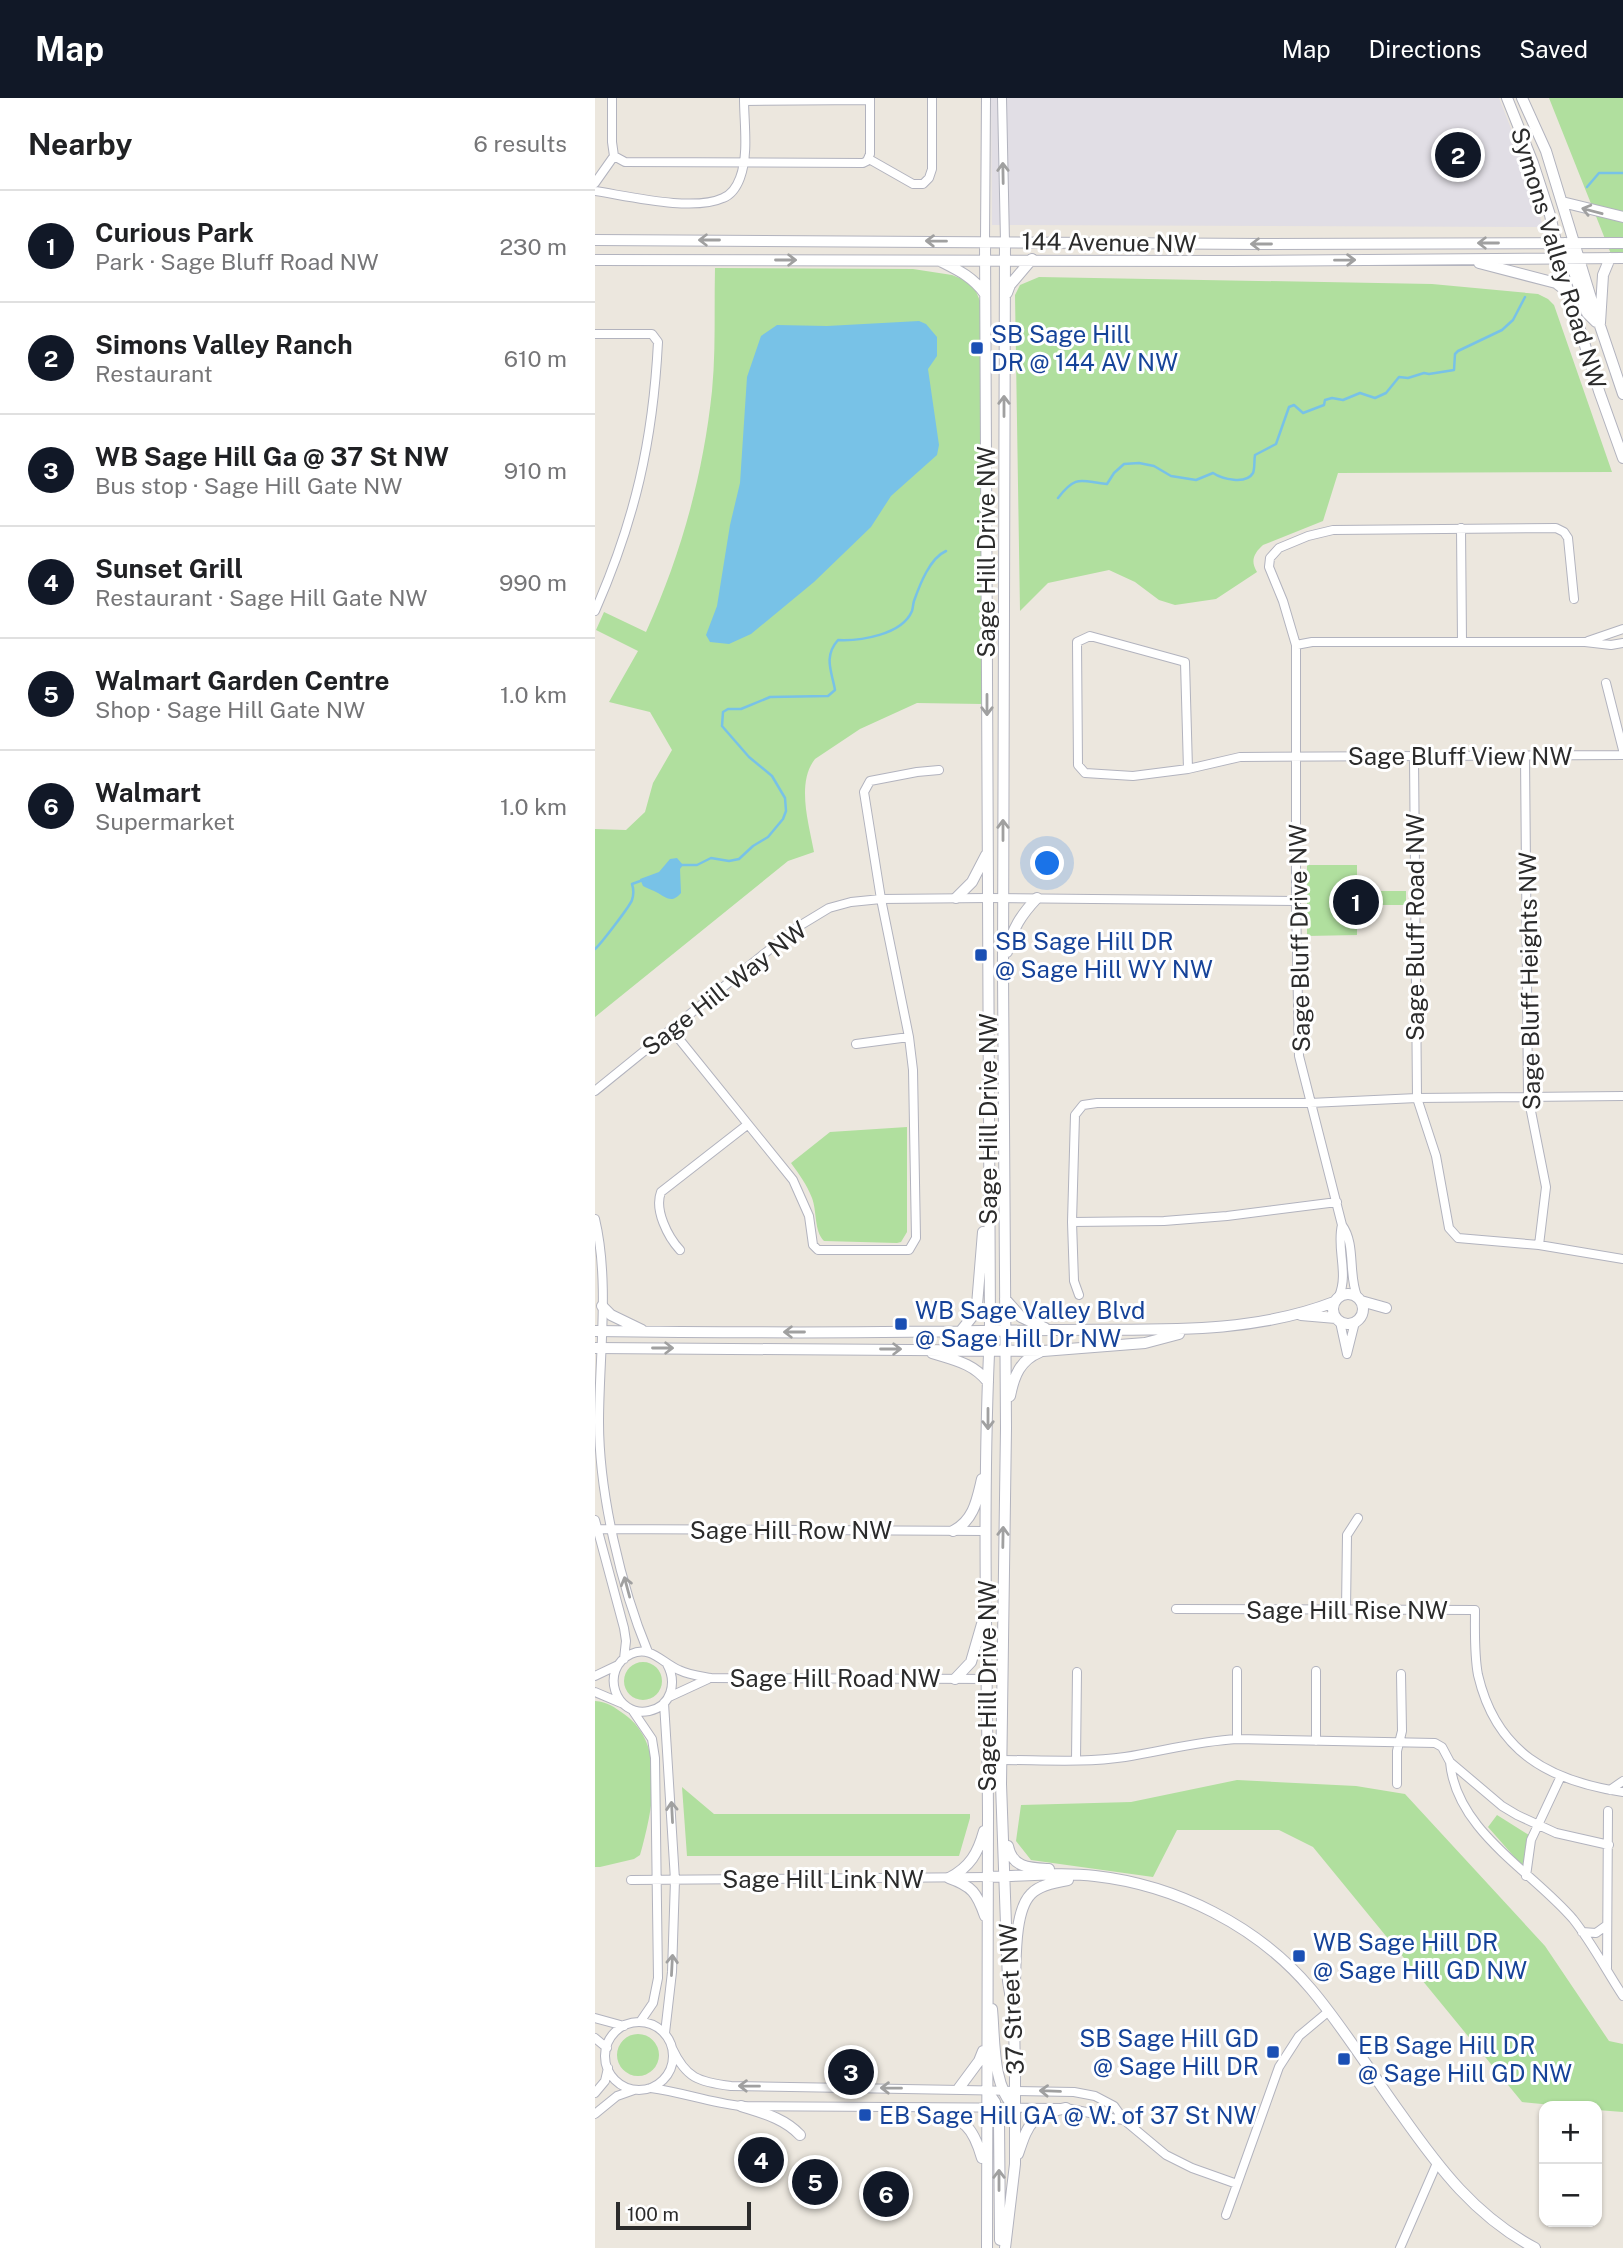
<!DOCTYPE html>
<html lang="en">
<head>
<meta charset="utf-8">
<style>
  body { margin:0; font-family:"Public Sans",sans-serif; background:#f2f2f2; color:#202124 }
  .controls { position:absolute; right:21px; bottom:21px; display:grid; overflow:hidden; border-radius:14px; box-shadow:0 2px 5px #0004 }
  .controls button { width:63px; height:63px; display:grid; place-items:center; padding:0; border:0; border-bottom:2px solid #e0e0e0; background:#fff; color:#202124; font:35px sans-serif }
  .scale { position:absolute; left:21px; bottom:18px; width:135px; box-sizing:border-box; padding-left:7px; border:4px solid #2b2b2b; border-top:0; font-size:19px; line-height:24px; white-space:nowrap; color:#2b2b2b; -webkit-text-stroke:5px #fff; paint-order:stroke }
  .you { position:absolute; left:453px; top:766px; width:24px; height:24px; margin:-18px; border:5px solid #fff; border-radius:50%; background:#1a73e8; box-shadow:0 0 0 10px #1a73e833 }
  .badge { display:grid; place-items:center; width:46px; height:46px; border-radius:50%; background:#111827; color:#fff; font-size:23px; font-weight:700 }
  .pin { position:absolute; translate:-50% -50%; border:4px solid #fff; box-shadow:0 2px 7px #0006 }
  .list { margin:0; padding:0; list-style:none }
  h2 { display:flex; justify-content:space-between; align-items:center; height:91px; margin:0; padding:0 28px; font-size:30px }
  h2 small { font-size:23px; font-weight:400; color:#757577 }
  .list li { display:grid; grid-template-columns:46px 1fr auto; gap:21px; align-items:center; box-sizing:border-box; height:112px; padding:0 28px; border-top:2px solid #e0e0e0 }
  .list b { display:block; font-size:26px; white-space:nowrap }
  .list p { margin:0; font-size:23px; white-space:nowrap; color:#757577 }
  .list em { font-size:23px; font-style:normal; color:#757577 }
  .map { position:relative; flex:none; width:1028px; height:2150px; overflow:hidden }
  header { display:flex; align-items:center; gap:42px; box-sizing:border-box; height:98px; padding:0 35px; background:#111827; color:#fff }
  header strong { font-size:33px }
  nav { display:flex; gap:38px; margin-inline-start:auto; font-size:24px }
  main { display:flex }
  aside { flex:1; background:#fff }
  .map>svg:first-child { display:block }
</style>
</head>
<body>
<header>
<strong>Map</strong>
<nav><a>Map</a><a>Directions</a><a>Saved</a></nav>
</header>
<main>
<aside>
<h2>Nearby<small>6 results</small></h2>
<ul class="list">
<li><span class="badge">1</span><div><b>Curious Park</b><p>Park · Sage Bluff Road NW</p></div><em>230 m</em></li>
<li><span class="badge">2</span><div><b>Simons Valley Ranch</b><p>Restaurant</p></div><em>610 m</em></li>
<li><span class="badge">3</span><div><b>WB Sage Hill Ga @ 37 St NW</b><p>Bus stop · Sage Hill Gate NW</p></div><em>910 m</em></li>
<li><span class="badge">4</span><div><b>Sunset Grill</b><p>Restaurant · Sage Hill Gate NW</p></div><em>990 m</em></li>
<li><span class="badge">5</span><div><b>Walmart Garden Centre</b><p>Shop · Sage Hill Gate NW</p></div><em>1.0 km</em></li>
<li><span class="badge">6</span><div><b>Walmart</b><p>Supermarket</p></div><em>1.0 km</em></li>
</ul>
</aside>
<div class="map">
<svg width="1028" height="2150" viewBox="0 0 1028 2150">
  <rect width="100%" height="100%" fill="#ece7de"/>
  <path fill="#e1dee5" d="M396 0H904L932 71 948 129 397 127Z"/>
  <path fill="#b0df9e" d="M954 0H1028V161H1018Z
    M120 170 318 171 357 177 372 183 380 191 385 203 387 606 322 605 265 631 220 661C201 685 214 726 219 754L193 763 0 919V731L31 732 50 714 58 685 77 652 55 614 14 604 43 553 1 532 9 514 51 534C86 457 108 378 117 293 121 252 119 211 120 170Z
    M444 179 837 186 943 196 953 201 959 207 1017 374 743 375 728 423 668 447C659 455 655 463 662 474L621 501 580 507 564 502 540 484 514 472 453 485 425 513 420 197 425 187Z
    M712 767H762V793H811V807H762V837L712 838Z
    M312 1029V1134L306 1144 302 1145 229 1143C219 1133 222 1113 217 1100 212 1087 204 1076 196 1065L235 1034Z
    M29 1583a19 19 0 1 1 38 0a19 19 0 1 1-38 0Z
    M0 1603C13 1604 19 1609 29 1616 73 1647 57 1713 45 1757L39 1761 5 1769H0Z
    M642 1682 761 1688 810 1696 950 1848 1014 1943 1028 1946V2014L1002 2012V2008H967L927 2004 718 1749 684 1732H582L558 1779 436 1762 421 1743 426 1707 536 1704Z
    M87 1689 119 1716H375V1720L364 1758H92Z
    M902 1717 934 1737 929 1770 893 1729Z
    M22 1957a21 21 0 1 1 42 0a21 21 0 1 1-42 0Z"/>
  <path fill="#78c2e7" d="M324 223 331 226 342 239V258L333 271 344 347 342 357 296 398 276 429 219 484 156 536 134 546 115 544 111 537 122 508 135 427 145 385 152 279 166 238 182 227 232 228Z
    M82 760 88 767 85 771 86 795C76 807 70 798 59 793 55 791 51 790 48 788L45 781 64 774 75 761Z"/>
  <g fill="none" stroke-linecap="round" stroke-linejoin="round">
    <path stroke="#78c2e7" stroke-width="2.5" d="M992 89 1004 75H1028
      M463 400C482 375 487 384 512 386L519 375 529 366 544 365 559 368 576 378 601 382 618 375C627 381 651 387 658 375 660 370 659 362 660 357L681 346 694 309 699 307 708 315 729 307 730 302 737 300 748 302 765 295 780 300 791 295 804 279 813 280 829 275 834 276 859 272 860 256 863 253 907 232 918 222 930 199
      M87 767H102L116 760 134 763 144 761 158 748 173 739 188 721 191 713 190 700 177 678 154 659 127 628 128 614 133 611H146L175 599 233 598 240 592C237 574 228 559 243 542 265 543 307 537 317 513 318 510 318 506 319 503 325 486 335 460 351 453
      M0 851C5 847 35 808 37 802 39 796 39 792 37 786L48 782"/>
    <g stroke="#b2b3be" stroke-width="10">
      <path id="street" d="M17 0V44L19 58 30 64 268 65 272 63 275 56V0
        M407 0 410 144
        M149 3 275 2
        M274 61 318 86H328L334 80 337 71V0
        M0 85 19 58
        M0 93C33 98 98 114 128 100 136 97 142 88 145 80 154 56 149 26 149 0
        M390 143 391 0
        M0 236H57L63 244C58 343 40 422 0 513
        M866 430 867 544
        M993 543 1028 531
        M701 547 717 544H990L1016 547 1028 545
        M1011 585 1028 652
        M930 658 933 998 951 1089 944 1147
        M819 659 822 1000 841 1058 854 1130 863 1140 944 1147 1028 1161
        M593 671 590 564 495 538 482 544 483 667 490 675 538 678 593 671 645 659 1028 657
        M76 931 198 1082 214 1118 218 1147 223 1152H314L321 1140 318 972 314 939 286 801 269 694 275 683 322 674 344 672
        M261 946 314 939
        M0 993 201 830 234 810 256 804 286 801 393 800 701 803
        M742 1104 632 1118 569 1123 477 1124 480 1017 488 1007 502 1005H715L822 1000 1028 998
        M0 1121C15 1184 4 1259 4 1324 4 1395 26 1489 53 1554
        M477 1124 479 1183 484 1197
        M85 1152C73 1139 59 1112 66 1094L152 1027
        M744 1198C754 1175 741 1150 747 1127
        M762 1198C753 1176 761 1146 747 1127L704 958 701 803V547L688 503 674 469 675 460 684 450 713 438 738 432 961 430 969 434 973 440 979 501
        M745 1224 752 1256 760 1224
        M0 1422 29 1530 31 1543 29 1561
        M0 1431 391 1433
        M581 1511 880 1512C880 1533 879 1556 883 1577 901 1654 954 1683 1028 1694
        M751 1512 752 1437 763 1420
        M72 1566C82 1584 77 1608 54 1613 20 1620 4 1571 36 1556 56 1547 67 1565 84 1572 94 1577 105 1578 116 1580L407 1581
        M0 1578 23 1567
        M0 1594 26 1605
        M74 1599 113 1581
        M69 1605 80 1782 77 1874 70 1935
        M38 1613 57 1641 60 1660 63 1880 58 1905 45 1924
        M642 1641V1573
        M721 1643V1573
        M406 1662C447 1662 490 1665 530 1659 568 1653 604 1643 642 1641L840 1645 847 1649 855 1664 907 1708 922 1717 961 1735 1014 1747
        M481 1662 482 1574
        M855 1664C861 1733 937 1773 978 1821 997 1845 1011 1872 1028 1898
        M802 1686V1653L807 1633 806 1576
        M1015 1692 1028 1683
        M931 1778 936 1742 966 1678
        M36 1782 393 1779
        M987 1834 1001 1835 1012 1827
        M1012 1870 1013 1713
        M0 1920 29 1928
        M10 1958a34 34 0 1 1 68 0a34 34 0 1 1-68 0Z
        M0 1940 12 1950
        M77 1950C91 1980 103 1984 136 1988L479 1994 500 1998 519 2008 529 2022 571 2057 597 2070 642 2086
        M56 1990C87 1994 115 2005 146 2008L471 2010C491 2013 510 2020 529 2022
        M0 1995 10 1983 13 1970
        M0 2016 22 1998 39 1992
        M631 2117 684 1969 704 1938 734 1913
        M805 2150 842 2065"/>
    </g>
    <g stroke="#b2b3be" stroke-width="12">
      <path id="secondary" d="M912 0 938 65 955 117 969 179 1004 293 1028 360
        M927 0 951 53 999 210 1028 296
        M967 104 1028 119
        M0 142 666 146 1028 145
        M390 143 395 1234C387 1394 392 1555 393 1716 394 1860 391 2005 392 2150
        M410 144 408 873 411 1330 406 1686 413 1883 419 1919 420 1977V2066L410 2150
        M970 145 992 215 1001 224
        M0 162 634 163 1028 160
        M345 163C363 172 378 179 390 196
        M884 165 961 185 974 195
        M412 195 415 187 437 161
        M1005 225 1008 177 1015 160
        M361 800 377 784 391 757
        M412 854C417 831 426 817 442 800
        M738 1211a15 15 0 1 1 30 0a15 15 0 1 1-30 0Z
        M410 1201 426 1219 450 1230
        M766 1203 791 1210
        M7 1208 16 1217 47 1232
        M706 1217 741 1220
        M0 1233C152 1235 304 1235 456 1232 550 1230 649 1239 739 1204
        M365 1234 377 1219 382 1207 388 1134
        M0 1250 448 1253 550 1245 584 1236
        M337 1255C359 1262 378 1265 393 1284
        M415 1298C419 1278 425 1262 445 1254
        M358 1433C379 1422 382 1402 387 1381
        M360 1581 376 1564 387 1526
        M413 1748C417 1770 435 1770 454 1771
        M393 1779C427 1778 467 1774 500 1778 581 1787 663 1828 716 1891 749 1930 776 1975 806 2016 844 2070 880 2118 940 2150
        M354 1780C375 1769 383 1755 389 1733
        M354 1780C377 1788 382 1795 390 1818
        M420 1884C421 1862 419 1813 436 1796 444 1787 461 1784 473 1782
        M397 1911C400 1942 397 1988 420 2010
        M364 1990 384 1963 388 1953
        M391 1991 400 2004 404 2022 405 2142
        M146 2008C168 2015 189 2020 205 2037
        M332 2010C367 2023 376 2022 387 2060
        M423 2056C434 2023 437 2017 471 2010"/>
    </g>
    <use href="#street" stroke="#fff" stroke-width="8"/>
    <use href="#secondary" stroke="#fff" stroke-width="10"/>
  </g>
  <defs><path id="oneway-shaft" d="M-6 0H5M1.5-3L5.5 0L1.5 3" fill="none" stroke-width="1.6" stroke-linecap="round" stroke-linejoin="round" transform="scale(1.75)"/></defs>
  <g stroke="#a0a0a0">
    <use href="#oneway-shaft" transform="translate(408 75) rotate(-91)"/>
    <use href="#oneway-shaft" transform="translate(997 113) rotate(-165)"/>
    <use href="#oneway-shaft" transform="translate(114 142) rotate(180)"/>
    <use href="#oneway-shaft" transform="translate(341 143) rotate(-179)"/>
    <use href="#oneway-shaft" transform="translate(893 145) rotate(180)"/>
    <use href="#oneway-shaft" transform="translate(666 146) rotate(-180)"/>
    <use href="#oneway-shaft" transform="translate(191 162)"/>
    <use href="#oneway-shaft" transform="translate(750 162) rotate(-1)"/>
    <use href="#oneway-shaft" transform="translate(409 308) rotate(-90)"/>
    <use href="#oneway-shaft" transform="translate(392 607) rotate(90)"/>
    <use href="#oneway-shaft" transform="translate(408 732) rotate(-90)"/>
    <use href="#oneway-shaft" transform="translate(199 1234) rotate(-180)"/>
    <use href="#oneway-shaft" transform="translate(68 1250)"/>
    <use href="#oneway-shaft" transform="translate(296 1251)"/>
    <use href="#oneway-shaft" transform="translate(393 1321) rotate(90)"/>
    <use href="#oneway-shaft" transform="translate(408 1439) rotate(-89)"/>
    <use href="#oneway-shaft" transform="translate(32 1489) rotate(-105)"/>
    <use href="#oneway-shaft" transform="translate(77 1714) rotate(-93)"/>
    <use href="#oneway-shaft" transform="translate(77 1867) rotate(-87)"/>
    <use href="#oneway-shaft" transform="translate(154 1988) rotate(-179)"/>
    <use href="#oneway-shaft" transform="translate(296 1990) rotate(-179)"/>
    <use href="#oneway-shaft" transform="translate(455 1993) rotate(-178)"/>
    <use href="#oneway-shaft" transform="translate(404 2082) rotate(-90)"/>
  </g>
  <g fill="#1a4fb4" stroke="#fff" stroke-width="2.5">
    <rect x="375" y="243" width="14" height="14" rx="3.5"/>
    <rect x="379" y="850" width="14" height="14" rx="3.5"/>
    <rect x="299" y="1219" width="14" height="14" rx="3.5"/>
    <rect x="697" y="1851" width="14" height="14" rx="3.5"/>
    <rect x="671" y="1947" width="14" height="14" rx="3.5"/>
    <rect x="742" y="1954" width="14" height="14" rx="3.5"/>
    <rect x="263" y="2010" width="14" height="14" rx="3.5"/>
  </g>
  <g text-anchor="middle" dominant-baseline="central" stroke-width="6" stroke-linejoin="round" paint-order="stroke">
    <g font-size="24" fill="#2b2b2b" stroke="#fff">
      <text transform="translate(514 144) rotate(1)">144 Avenue NW</text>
      <text transform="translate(964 160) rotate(73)">Symons Valley Road NW</text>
      <text transform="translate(391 454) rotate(-90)">Sage Hill Drive NW</text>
      <text x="865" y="658">Sage Bluff View NW</text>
      <text transform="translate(820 829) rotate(-90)">Sage Bluff Road NW</text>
      <text transform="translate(704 840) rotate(-91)">Sage Bluff Drive NW</text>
      <text transform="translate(934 883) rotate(-91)">Sage Bluff Heights NW</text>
      <text transform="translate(129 890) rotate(-38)">Sage Hill Way NW</text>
      <text transform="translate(393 1021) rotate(-90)">Sage Hill Drive NW</text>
      <text x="196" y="1432">Sage Hill Row NW</text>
      <text x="752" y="1512">Sage Hill Rise NW</text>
      <text x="240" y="1580">Sage Hill Road NW</text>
      <text transform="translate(392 1588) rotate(-90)">Sage Hill Drive NW</text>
      <text x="228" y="1781">Sage Hill Link NW</text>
      <text transform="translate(416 1901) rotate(-93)">37 Street NW</text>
    </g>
    <g font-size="24" fill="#164399" stroke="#fff" text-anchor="start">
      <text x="396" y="236">SB Sage Hill<tspan x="396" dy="28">DR @ 144 AV NW</tspan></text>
      <text x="400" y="843">SB Sage Hill DR<tspan x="400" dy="28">@ Sage Hill WY NW</tspan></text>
      <text x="320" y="1212">WB Sage Valley Blvd<tspan x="320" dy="28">@ Sage Hill Dr NW</tspan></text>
      <text x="718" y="1844">WB Sage Hill DR<tspan x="718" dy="28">@ Sage Hill GD NW</tspan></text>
      <text x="664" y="1940" text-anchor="end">SB Sage Hill GD<tspan x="664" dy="28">@ Sage Hill DR</tspan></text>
      <text x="763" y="1947">EB Sage Hill DR<tspan x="763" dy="28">@ Sage Hill GD NW</tspan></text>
      <text x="284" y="2017">EB Sage Hill GA @ W. of 37 St NW</text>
    </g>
  </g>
</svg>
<div class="controls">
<button>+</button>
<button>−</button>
</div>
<div class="scale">100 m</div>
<div class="you"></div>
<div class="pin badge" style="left:761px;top:804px">1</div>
<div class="pin badge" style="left:863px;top:57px">2</div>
<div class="pin badge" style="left:256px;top:1974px">3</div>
<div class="pin badge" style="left:166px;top:2062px">4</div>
<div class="pin badge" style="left:220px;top:2084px">5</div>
<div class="pin badge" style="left:291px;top:2096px">6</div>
</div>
</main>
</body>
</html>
